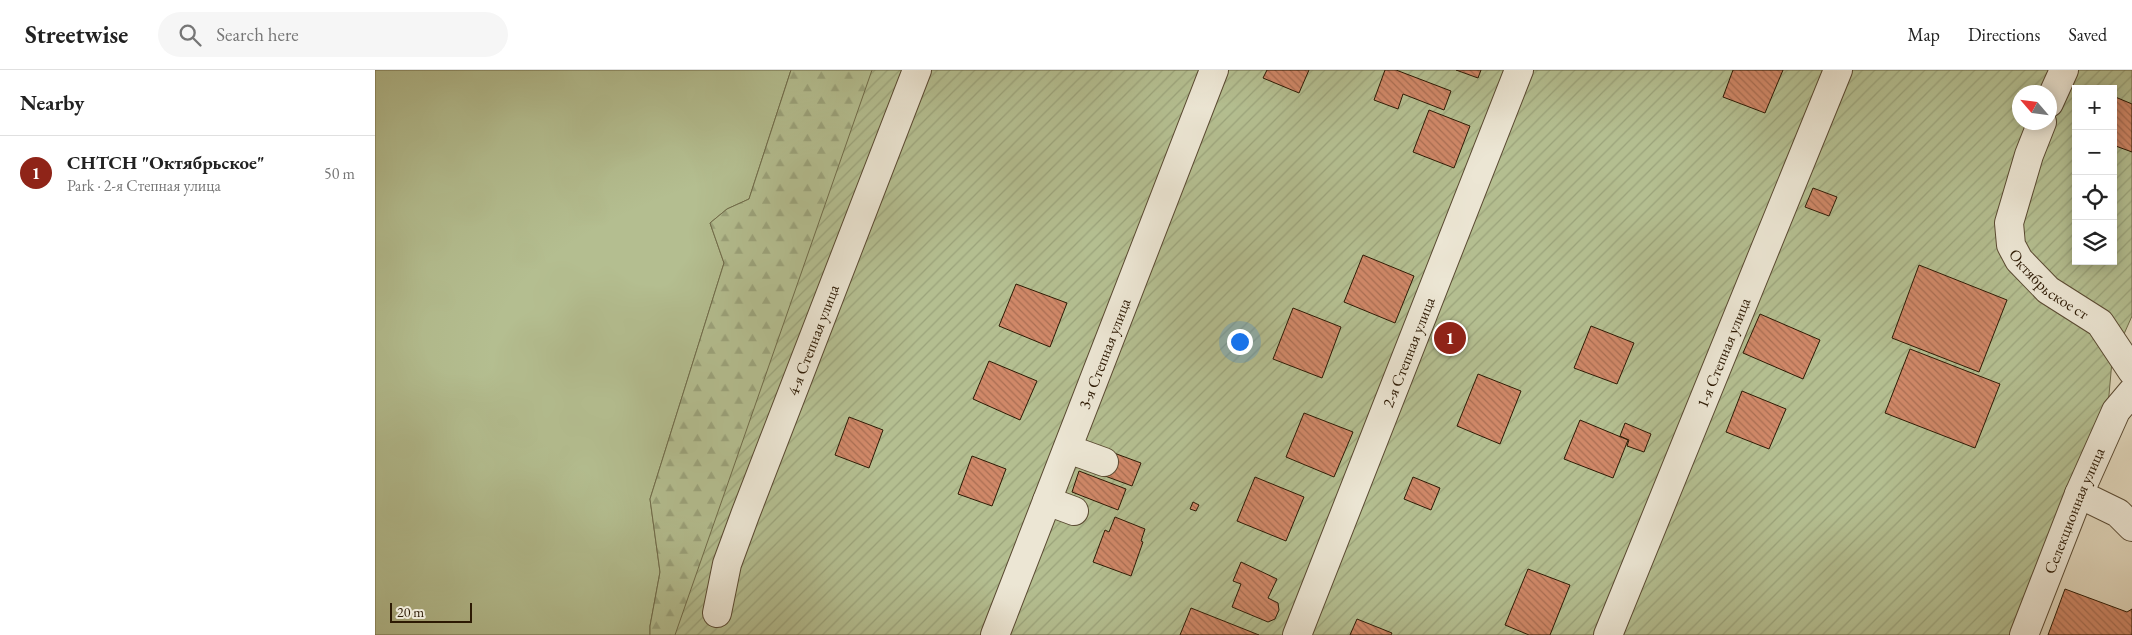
<!DOCTYPE html>
<html lang="en">
<head>
<meta charset="utf-8">
<style>
  body { margin:0; font-family:"EB Garamond",serif; background:#f6f6f6; color:#222 }
  .controls { position:absolute; right:15px; top:15px; display:grid; overflow:hidden; border-radius:0px; box-shadow:0 2px 12px #0003 }
  .controls button { width:45px; height:45px; display:grid; place-items:center; padding:0; border:0; border-bottom:1px solid #e0e0e0; background:#fff; color:#222; font:25px sans-serif }
  .compass { position:absolute; left:1637px; top:15px; width:45px; height:45px; border-radius:50%; background:#fff; box-shadow:0 2px 12px #0003; rotate:298deg }
  .scale { position:absolute; left:15px; bottom:12px; width:82px; box-sizing:border-box; padding-left:5px; border:2px solid #2d1a04; border-top:0; font-size:14px; line-height:18px; white-space:nowrap; color:#2d1a04; -webkit-text-stroke:4px #ece6d4; paint-order:stroke }
  .you { position:absolute; left:864px; top:271px; width:18px; height:18px; margin:-12px; border:4px solid #fff; border-radius:50%; background:#1a73e8; box-shadow:0 0 0 8px #1a73e833 }
  .badge { display:grid; place-items:center; width:32px; height:32px; border-radius:50%; background:#8f2418; color:#fff; font-size:16px; font-weight:700 }
  .pin { position:absolute; translate:-50% -50%; border:2px solid #fff; box-shadow:0 1px 5px #0006 }
  .list { margin:0; padding:0; list-style:none }
  h2 { display:flex; justify-content:space-between; align-items:center; height:65px; margin:0; padding:0 20px; font-size:21px }
  h2 small { font-size:16px; font-weight:400; color:#767676 }
  .list li { display:grid; grid-template-columns:32px 1fr auto; gap:15px; align-items:center; box-sizing:border-box; height:75px; padding:0 20px; border-top:1px solid #e0e0e0 }
  .list b { display:block; font-size:19px; white-space:nowrap }
  .list p { margin:0; font-size:16px; white-space:nowrap; color:#767676 }
  .list em { font-size:16px; font-style:normal; color:#767676 }
  .icon { flex:none; width:28px; height:28px; fill:none; stroke:currentColor; stroke-width:2; stroke-linecap:round; stroke-linejoin:round }
  .map { position:relative; flex:none; width:1757px; height:565px; overflow:hidden }
  header { display:flex; align-items:center; gap:30px; box-sizing:border-box; height:70px; padding:0 25px; background:#fff; border-bottom:1px solid #e0e0e0 }
  header strong { font-size:24px }
  nav { display:flex; gap:28px; margin-inline-start:auto; font-size:18px }
  .search { width:350px; height:45px; background:#f6f6f6; display:flex; align-items:center; gap:12px; box-sizing:border-box; padding:0 18px; border-radius:28px; color:#767676; font-size:19px }
  main { display:flex }
  aside { flex:1; background:#fff }
  .map>svg:first-child { display:block }
</style>
</head>
<body>
<header>
<strong>Streetwise</strong>
<div class="search"><svg class="icon" aria-label="search" viewBox="0 0 24 24"><circle cx="10" cy="10" r="6"/><path d="M15 15l6 6"/></svg>Search here</div>
<nav><a>Map</a><a>Directions</a><a>Saved</a></nav>
</header>
<main>
<aside>
<h2>Nearby<small></small></h2>
<ul class="list">
<li><span class="badge">1</span><div><b>СНТСН &quot;Октябрьское&quot;</b><p>Park · 2-я Степная улица</p></div><em>50 m</em></li>
</ul>
</aside>
<div class="map">
<svg width="1757" height="565" viewBox="0 0 1757 565">
  <defs>
    <pattern id="forest-firs" width="22" height="20" patternUnits="userSpaceOnUse" patternTransform="scale(1.25)"><rect width="22" height="20" fill="#b4be90"/><path d="M5 1l3.5 6h-7zM16 11l3.5 6h-7z" fill="#9ba37b"/></pattern>
    <pattern id="garden-furrows" width="10" height="10" patternUnits="userSpaceOnUse" patternTransform="scale(1.25)"><rect width="10" height="10" fill="#b4be90"/><path d="M-1 1l2-2M0 10L10 0M9 11l2-2" fill="none" stroke="#9ba37b"/></pattern>
    <pattern id="building-back-hatch" width="6" height="6" patternUnits="userSpaceOnUse" patternTransform="scale(1.25)"><rect width="6" height="6" fill="#d08868"/><path d="M-1 5l2 2M0 0l6 6M5-1l2 2" fill="none" stroke="#a96e53"/></pattern>
  </defs>
  <rect width="100%" height="100%" fill="#e2d8bd"/>
  <filter id="stains"><feTurbulence type="fractalNoise" baseFrequency=".004" numOctaves="4"/><feColorMatrix values="0 0 0 0 .2 0 0 0 0 .09 0 0 0 0 .02 0 0 0 .5 -.17"/></filter>
  <radialGradient id="worn" r=".72"><stop offset=".6" stop-color="#630" stop-opacity="0"/><stop offset="1" stop-color="#630" stop-opacity=".3"/></radialGradient>
  <path fill="#b4be90" stroke="#706c4a" d="M0 0H416L374 129 352 139 335 153 349 193 275 429 285 502 275 556V565H0Z"/>
  <path fill="url(#forest-firs)" stroke="#706c4a" d="M416 0H523L313 565H275V556L285 502 275 429 349 193 335 153 352 139 374 129Z"/>
  <path fill="url(#garden-furrows)" stroke="#706c4a" fill-rule="evenodd" d="M497 0H1757V246L1737 291 1733 336 1640 565H300ZM1701 19H1738V191H1701ZM1644 22H1674V52H1644Z"/>
  <path fill="url(#building-back-hatch)" stroke="#2d1a04" d="M892 0H934L924 23 888 8Z
    M1010 0H1021L1076 21 1069 40 1028 24 1023 39 999 30Z
    M1081 0H1106L1103 8Z
    M1358 0H1408L1390 43 1348 27Z
    M1738 26 1757 34V82L1738 75Z
    M1054 40 1095 56 1079 98 1038 82Z
    M1438 118 1462 127 1454 146 1430 137Z
    M988 185 1039 206 1020 253 969 232Z
    M1544 195 1632 230 1604 302 1517 268Z
    M641 214 692 233 675 277 624 256Z
    M918 238 966 257 947 308 898 289Z
    M1385 244 1445 270 1428 309 1368 283Z
    M1216 256 1259 273 1242 314 1199 298Z
    M1535 279 1625 314 1600 378 1510 343Z
    M614 291 662 311 645 350 598 329Z
    M1103 304 1146 321 1125 374 1082 356Z
    M1367 321 1411 339 1394 379 1351 362Z
    M929 343 978 362 959 407 911 387Z
    M474 347 508 360 494 398 460 385Z
    M1205 350 1253 370 1238 408 1189 389Z
    M1250 353 1276 364 1269 382 1252 376 1254 370 1245 366Z
    M739 383 766 393 757 416 730 406Z
    M597 386 631 399 617 436 583 424Z
    M704 401 751 419 743 440 697 422Z
    M880 407 929 427 911 471 862 451Z
    M1038 407 1065 418 1056 440 1029 429Z
    M818 432 824 435 821 441 815 439Z
    M740 447 770 459 766 471 768 472 756 506 718 492 730 460 734 462Z
    M866 492 902 509 893 528 903 533 904 540 900 549 893 552 857 537 866 514 858 511Z
    M1153 499 1195 515 1175 565H1154L1130 555Z
    M1690 519 1752 542 1757 539V565H1673Z
    M816 538 884 565H805Z
    M982 549 1017 563 1016 565H975Z"/>
  <g fill="none" stroke-linecap="round" stroke-linejoin="round">
    <g stroke="#5a4a32" stroke-width="30">
      <g id="minor">
        <path d="M1674 33 1689 0"/>
        <path id="s1" d="M1667 52 1654 85 1634 153 1636 175 1644 190 1673 220 1725 253 1757 301"/>
        <path d="M693 379 729 392"/>
        <path d="M1704 424 1743 443 1757 457"/>
        <path d="M672 431 699 441"/>
        <path id="s2" d="M342 543 352 494 370 445 542 0"/>
        <path id="s3" d="M620 565 839 0"/>
        <path id="s4" d="M922 565 1144 0"/>
        <path id="s5" d="M1233 565 1463 0"/>
        <path id="s6" d="M1649 565 1704 424 1741 341 1757 322"/>
      </g>
    </g>
    <use href="#minor" stroke="#ece6d4" stroke-width="28"/>
  </g>
  <g text-anchor="middle" dominant-baseline="central" stroke-width="5" stroke-linejoin="round" paint-order="stroke">
    <g font-size="16" fill="#2d1a04" stroke="#ece6d4">
      <text stroke="none"><textPath href="#s1" startOffset="184">Октябрьское ст</textPath></text>
      <text stroke="none"><textPath href="#s2" startOffset="290">4-я Степная улица</textPath></text>
      <text stroke="none"><textPath href="#s5" startOffset="305">1-я Степная улица</textPath></text>
      <text stroke="none"><textPath href="#s3" startOffset="302">3-я Степная улица</textPath></text>
      <text stroke="none"><textPath href="#s4" startOffset="304">2-я Степная улица</textPath></text>
      <text stroke="none"><textPath href="#s6" startOffset="134">Селекционная улица</textPath></text>
    </g>
  </g>
  <rect width="100%" height="100%" filter="url(#stains)"/>
  <rect width="100%" height="100%" fill="url(#worn)"/>
</svg>
<div class="controls">
<button>+</button>
<button>−</button>
<button><svg class="icon" aria-label="locate" viewBox="0 0 24 24"><circle cx="12" cy="12" r="6"/><path d="M12 2v4M12 18v4M2 12h4M18 12h4"/></svg></button>
<button><svg class="icon" aria-label="layers" viewBox="0 0 24 24"><path d="M12 4l9 5-9 5-9-5zM3 14l9 5 9-5"/></svg></button>
</div>
<svg class="compass" viewBox="-18 -18 36 36"><path d="M0-13l5 13h-10z" fill="#e53935"/><path d="M0 13l5-13h-10z" fill="#767676"/></svg>
<div class="scale">20 m</div>
<div class="you"></div>
<div class="pin badge" style="left:1075px;top:268px">1</div>
</div>
</main>
</body>
</html>
